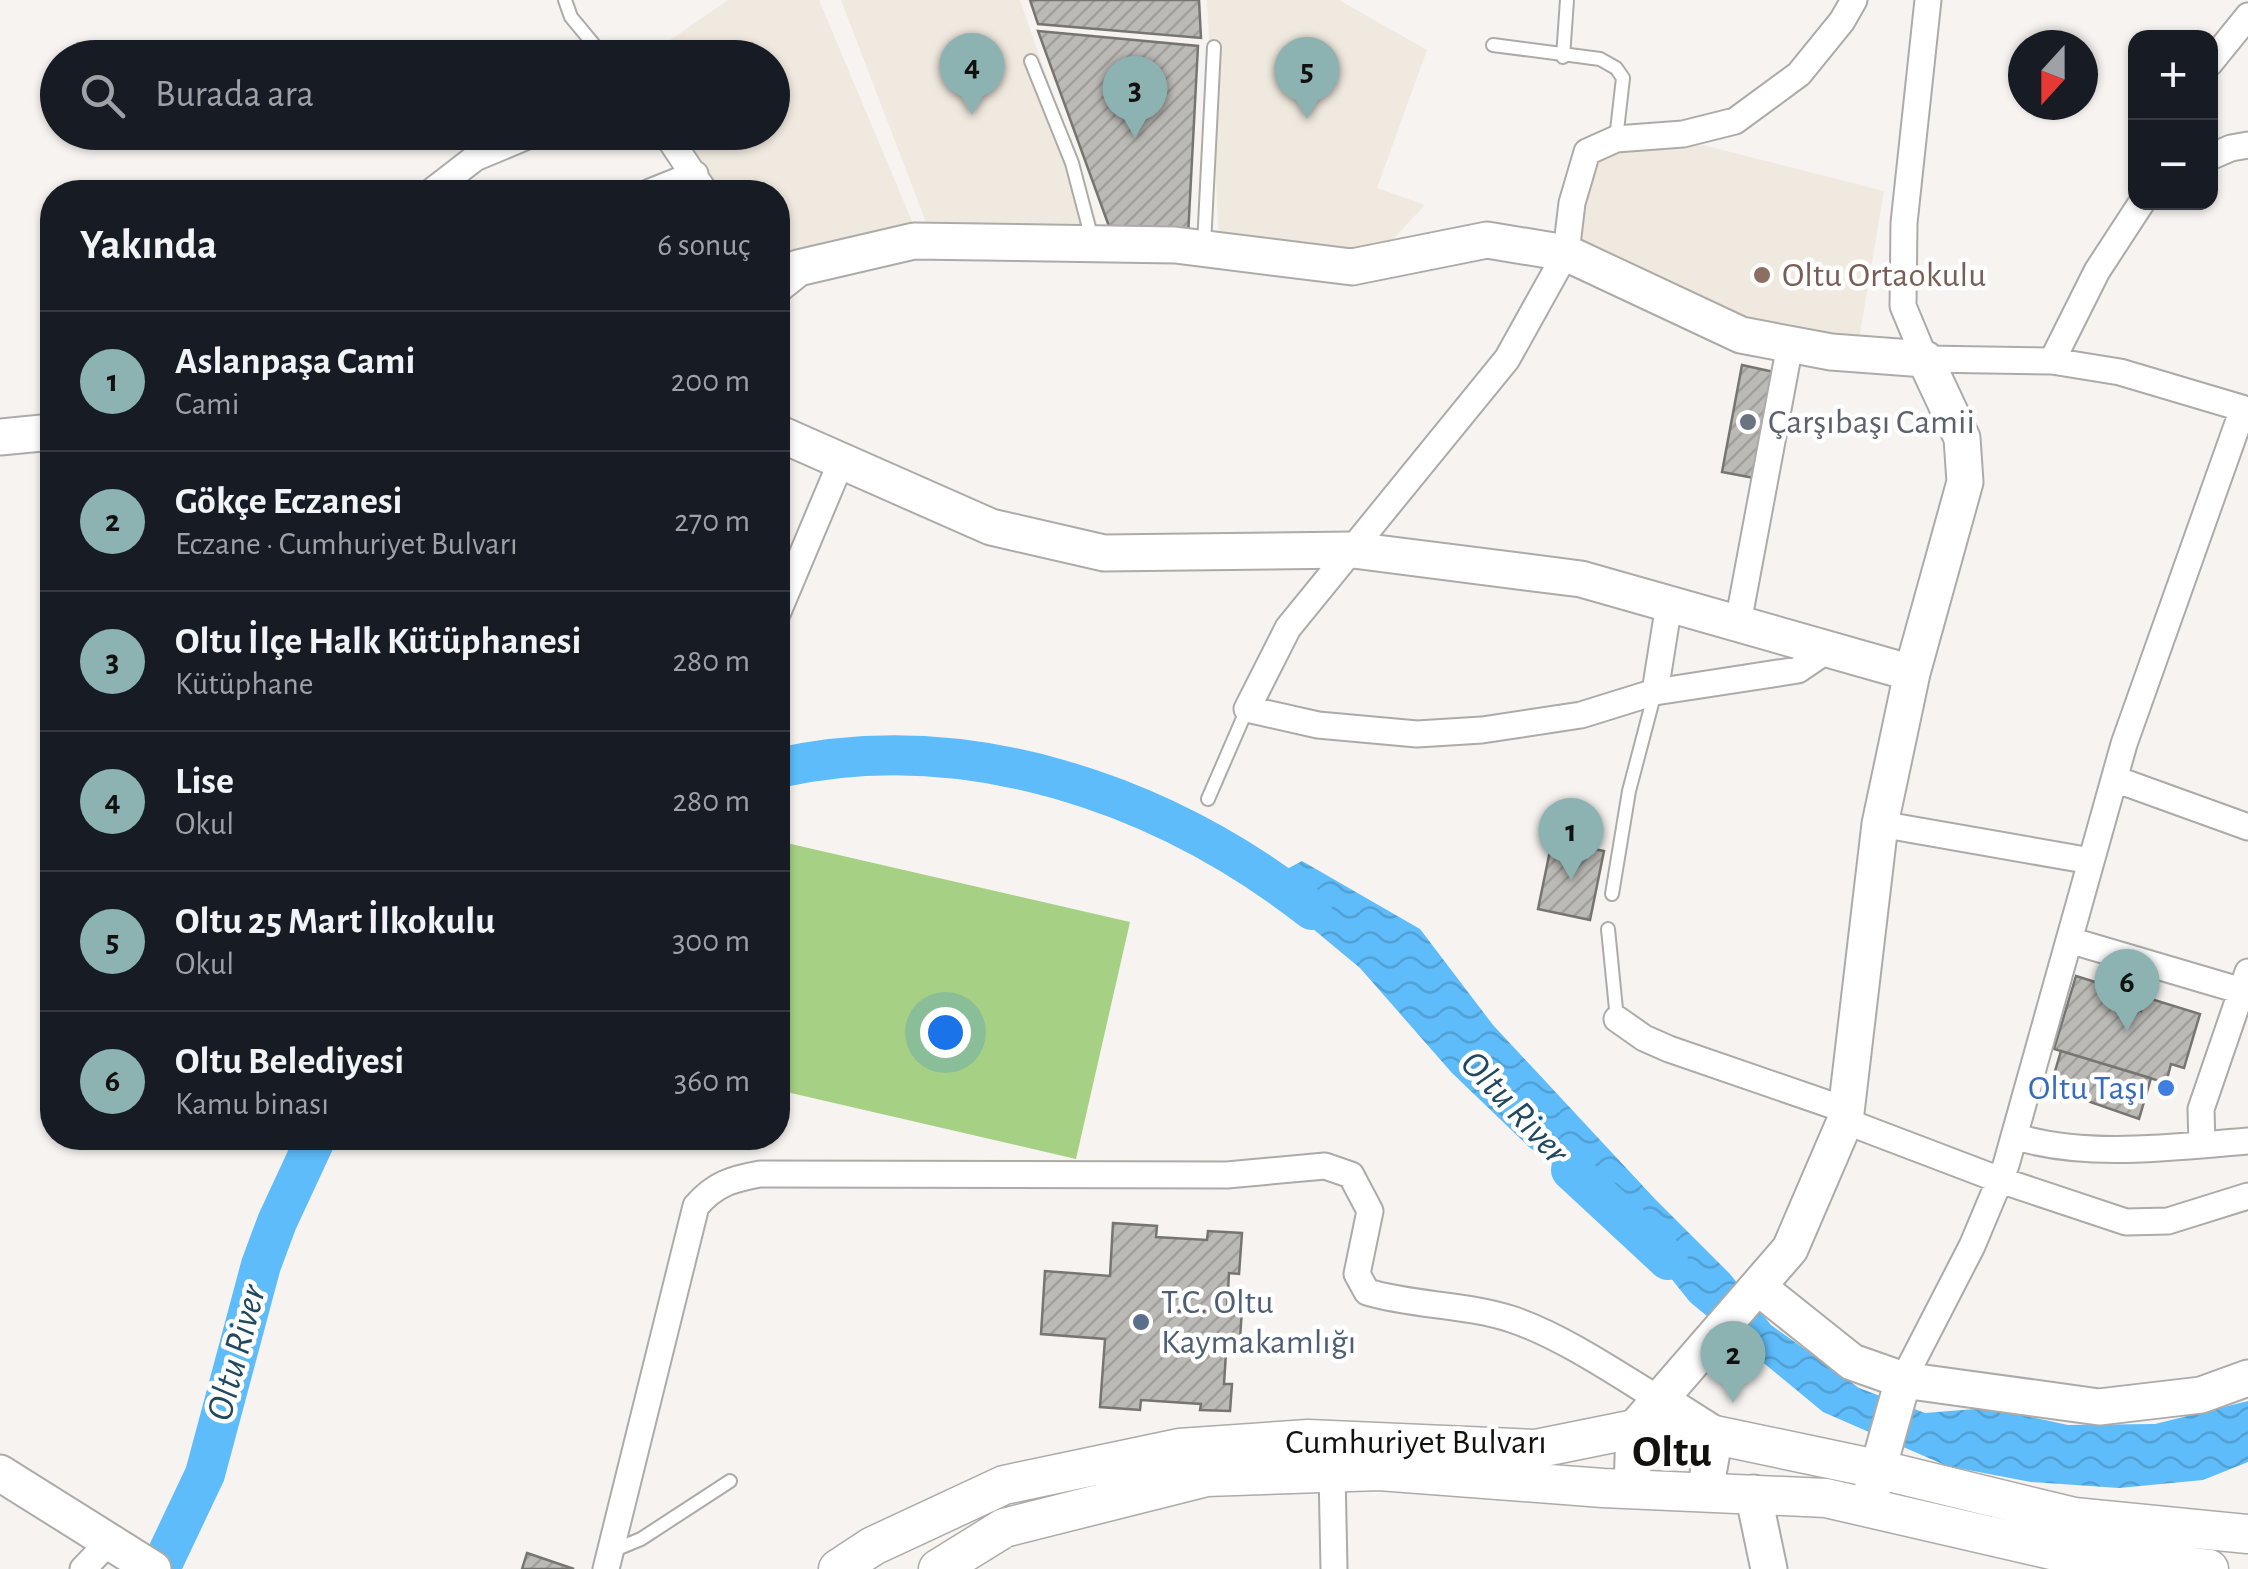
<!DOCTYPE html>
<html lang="tr">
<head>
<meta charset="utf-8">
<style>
  body { margin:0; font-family:"Alegreya Sans",sans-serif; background:#20242c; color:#f1f3f6 }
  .controls { position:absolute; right:30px; top:30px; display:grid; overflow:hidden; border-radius:20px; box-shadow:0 2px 8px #0004 }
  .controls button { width:90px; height:90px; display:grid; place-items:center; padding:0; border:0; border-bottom:2px solid #363941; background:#171b24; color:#f1f3f6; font:50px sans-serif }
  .compass { position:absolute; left:2008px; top:30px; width:90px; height:90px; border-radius:50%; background:#171b24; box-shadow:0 2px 8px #0004; rotate:201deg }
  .you { position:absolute; left:945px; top:1032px; width:35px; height:35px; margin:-25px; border:8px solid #fff; border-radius:50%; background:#1a73e8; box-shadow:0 0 0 15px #1a73e833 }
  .badge { display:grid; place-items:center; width:65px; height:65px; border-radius:50%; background:#8db2b2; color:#111; font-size:32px; font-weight:700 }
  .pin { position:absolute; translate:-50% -82px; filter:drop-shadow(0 2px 5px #0008) }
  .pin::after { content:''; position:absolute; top:52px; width:35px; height:30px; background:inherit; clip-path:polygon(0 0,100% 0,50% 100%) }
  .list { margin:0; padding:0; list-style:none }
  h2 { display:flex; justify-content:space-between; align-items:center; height:130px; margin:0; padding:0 40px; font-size:42px }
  h2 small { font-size:32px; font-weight:400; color:#9ea1a6 }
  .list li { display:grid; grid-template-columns:65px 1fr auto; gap:30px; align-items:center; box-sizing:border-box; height:140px; padding:0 40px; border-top:2px solid #363941 }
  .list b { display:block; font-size:38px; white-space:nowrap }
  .list p { margin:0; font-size:32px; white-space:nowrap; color:#9ea1a6 }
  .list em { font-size:32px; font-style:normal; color:#9ea1a6 }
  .icon { flex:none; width:55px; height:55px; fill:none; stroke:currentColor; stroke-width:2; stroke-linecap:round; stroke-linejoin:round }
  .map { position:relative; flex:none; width:2248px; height:1569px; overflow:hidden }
  .search { position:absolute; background:#171b24; box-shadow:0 2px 8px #0004; left:40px; top:40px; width:750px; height:110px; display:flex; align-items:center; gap:25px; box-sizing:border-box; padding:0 35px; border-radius:55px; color:#9ea1a6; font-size:38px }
  .panel { position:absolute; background:#171b24; box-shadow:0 2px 8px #0004; left:40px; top:180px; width:750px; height:970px; border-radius:40px }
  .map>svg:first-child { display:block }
</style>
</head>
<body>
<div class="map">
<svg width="2248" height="1569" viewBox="0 0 2248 1569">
  <defs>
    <pattern id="water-waves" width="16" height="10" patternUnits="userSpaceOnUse" patternTransform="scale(2.5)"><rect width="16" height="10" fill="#5ebcfa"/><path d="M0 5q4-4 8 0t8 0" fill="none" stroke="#51a1d5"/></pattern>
    <pattern id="building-hatch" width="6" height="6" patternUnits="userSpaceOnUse" patternTransform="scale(2.5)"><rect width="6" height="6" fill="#bcbab6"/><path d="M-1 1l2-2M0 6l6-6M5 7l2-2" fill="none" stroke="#a19f9b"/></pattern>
  </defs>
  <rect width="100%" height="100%" fill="#f6f3f0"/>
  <path fill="#f0e9df" d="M728 0H819L914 226 778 257V192H715L682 133 772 132V58H644Z
    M841 0H1020L1100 231 929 230Z
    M1207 0H1339L1427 50 1377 188 1425 205 1380 253 1219 242Z
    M1703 145 1884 191 1859 339 1787 331 1737 313 1571 238 1594 154Z"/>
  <path fill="#a6d185" d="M778 841 1130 922 1076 1159 778 1090Z"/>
  <path fill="url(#water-waves)" d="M1302 861 1420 929 1493 1025 1655 1199 1730 1274 1771 1325 1859 1388 1925 1413 1988 1408 2068 1425 2155 1424 2248 1401V1462L2203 1480 2119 1488 2031 1482 1947 1466 1823 1412 1690 1302 1622 1217 1529 1147 1452 1073 1360 968 1259 884Z"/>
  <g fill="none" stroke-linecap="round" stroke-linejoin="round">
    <path stroke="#5ebcfa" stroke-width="40" d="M778 768C966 726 1162 793 1312 910
      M1571 1170 1668 1260
      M160 1569 205 1474 261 1265 277 1222 316 1138"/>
  </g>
  <path fill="url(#building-hatch)" stroke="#777572" stroke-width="2.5" d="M1030 0H1199L1201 38 1038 24Z
    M1038 31 1198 46 1188 236 1110 229Z
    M1742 365 1774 372 1754 478 1722 472Z
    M1552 841 1604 851 1590 920 1538 909Z
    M2076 976 2118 989 2114 1003 2141 1011 2145 997 2200 1014 2184 1068 2171 1064 2166 1083 2054 1049Z
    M2061 1051 2151 1078 2139 1119 2050 1088Z
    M1113 1223 1157 1226 1156 1237 1207 1240 1208 1231 1242 1233 1239 1274 1229 1273 1227 1308 1242 1309 1239 1353H1226L1224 1384H1232L1230 1411 1200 1410 1201 1404 1141 1400 1140 1410 1100 1407 1105 1339 1041 1334 1045 1271 1110 1276Z
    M527 1553 574 1569H522Z"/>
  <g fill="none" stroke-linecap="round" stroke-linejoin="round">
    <g stroke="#adaba7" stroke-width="16">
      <path id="lane" d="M565 0 571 17 605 58
        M1493 45 1600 59 1616 68 1623 78 1616 139
        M1563 57 1567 0
        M1031 61 1072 163 1093 243
        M1204 245 1214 47
        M1208 799 1247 709
        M1612 894 1629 791 1655 692
        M1608 929 1617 1019
        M612 1551 641 1539 730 1481"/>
    </g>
    <g stroke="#adaba7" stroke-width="29">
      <path id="street" d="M1928 0 1904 223 1903 306 1925 359 2052 361 2120 372 2248 410
        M2210 63 2248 16
        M665 132 705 192
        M2210 157 2231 148 2248 145
        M431 192 475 158 537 132
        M650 192 695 174
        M2052 361 2097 271 2142 202
        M778 612 841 462
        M1738 623 1790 345
        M1829 649 1798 670 1655 692 1581 715 1482 730 1417 734 1318 725 1247 709 1288 628 1507 359 1566 253 1572 203 1587 152 1616 139 1683 134 1735 121 1799 74 1842 21 1854 0
        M1655 692 1669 604
        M2115 779 2248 827
        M1880 824 2091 861
        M2069 940 2242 991
        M1617 1019 1644 1038 1669 1049 1846 1110
        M1845 1121 2000 1180 2126 1222 2168 1221 2248 1196
        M2014 1136C2084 1159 2175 1147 2248 1141
        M2202 1145 2201 1109 2248 972
        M1903 1380 1972 1246 2006 1165 2124 744 2243 409
        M1332 1472 1334 1569
        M83 1569 108 1543
        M606 1569 696 1206C715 1184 732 1179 760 1174L1227 1175 1325 1166 1351 1175 1370 1211 1357 1274 1367 1292C1414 1306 1465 1304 1511 1319 1560 1335 1616 1373 1660 1400"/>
    </g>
    <g stroke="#adaba7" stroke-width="39">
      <path id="secondary" d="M778 284 798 268 914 241 1175 245 1352 267 1487 240 1566 253 1741 335 1831 352 1925 359 1962 438 1965 482 1912 673 1880 824 1845 1121 1790 1249 1634 1429 1632 1489
        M778 433 991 527 1104 553 1353 550 1581 579 1912 673
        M0 437 52 432
        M1758 1287 1852 1362 1903 1380 2099 1407 2201 1395 2248 1378
        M1660 1400 1715 1435 1705 1491
        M0 1473 153 1569
        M1753 1493 1769 1569
        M1871 1494 1903 1380"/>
    </g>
    <g stroke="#adaba7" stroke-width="41">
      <path id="primary" d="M838 1569 873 1546 1004 1485 1179 1448 1308 1439 1535 1449 1634 1429 1715 1435 1877 1469 2074 1517 2248 1534
        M938 1569 1004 1528 1206 1477 1379 1471 1603 1488 1826 1498 2060 1552 2209 1569"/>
    </g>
    <use href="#lane" stroke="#fff" stroke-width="12"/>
    <use href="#street" stroke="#fff" stroke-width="25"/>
    <use href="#secondary" stroke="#fff" stroke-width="35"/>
    <use href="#primary" stroke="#fff" stroke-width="38"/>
  </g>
  <circle fill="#8d6e63" stroke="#fff" stroke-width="4" cx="1762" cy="275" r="10"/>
  <circle fill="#6b7280" stroke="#fff" stroke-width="4" cx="1748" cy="422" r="10"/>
  <circle fill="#3f7fe0" stroke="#fff" stroke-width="4" cx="2166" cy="1088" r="10"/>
  <circle fill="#5c6f8a" stroke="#fff" stroke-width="4" cx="1141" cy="1322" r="10"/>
  <g text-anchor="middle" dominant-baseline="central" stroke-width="9" stroke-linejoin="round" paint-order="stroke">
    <g font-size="35" fill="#785e54" stroke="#fff" text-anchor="start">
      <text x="1782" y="275">Oltu Ortaokulu</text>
    </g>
    <g font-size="35" fill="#5b616d" stroke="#fff" text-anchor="start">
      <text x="1768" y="422">Çarşıbaşı Camii</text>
    </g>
    <g font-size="35" fill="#366cbe" stroke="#fff" text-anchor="end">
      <text x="2146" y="1088">Oltu Taşı</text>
    </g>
    <g font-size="35" fill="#4e5e75" stroke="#fff" text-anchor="start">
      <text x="1161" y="1302">T.C. Oltu<tspan x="1161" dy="40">Kaymakamlığı</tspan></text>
    </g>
    <g font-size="35" fill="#12110f" stroke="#fff">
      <text x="1416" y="1442">Cumhuriyet Bulvarı</text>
    </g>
    <g font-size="38" font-style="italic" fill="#214861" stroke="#fff">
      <text transform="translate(1514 1108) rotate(47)">Oltu River</text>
      <text transform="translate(237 1353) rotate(-75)">Oltu River</text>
    </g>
    <g font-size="45" font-weight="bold" fill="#12110f" stroke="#fff">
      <text x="1672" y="1452">Oltu</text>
    </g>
  </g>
</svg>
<div class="controls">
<button>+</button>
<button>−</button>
</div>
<svg class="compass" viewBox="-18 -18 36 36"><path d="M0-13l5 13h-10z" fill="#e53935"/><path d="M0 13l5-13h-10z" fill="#9ea1a6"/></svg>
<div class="you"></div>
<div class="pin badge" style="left:1571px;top:880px">1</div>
<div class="pin badge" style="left:1733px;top:1403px">2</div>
<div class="pin badge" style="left:1135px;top:138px">3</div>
<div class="pin badge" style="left:972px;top:115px">4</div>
<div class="pin badge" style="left:1307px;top:119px">5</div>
<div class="pin badge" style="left:2127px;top:1031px">6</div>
<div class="search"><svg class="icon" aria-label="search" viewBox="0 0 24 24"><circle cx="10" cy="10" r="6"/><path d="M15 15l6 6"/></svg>Burada ara</div>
<section class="panel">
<h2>Yakında<small>6 sonuç</small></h2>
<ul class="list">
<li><span class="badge">1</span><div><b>Aslanpaşa Cami</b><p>Cami</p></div><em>200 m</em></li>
<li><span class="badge">2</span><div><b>Gökçe Eczanesi</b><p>Eczane · Cumhuriyet Bulvarı</p></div><em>270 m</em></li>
<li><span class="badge">3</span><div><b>Oltu İlçe Halk Kütüphanesi</b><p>Kütüphane</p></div><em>280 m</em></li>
<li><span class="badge">4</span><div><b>Lise</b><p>Okul</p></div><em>280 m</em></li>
<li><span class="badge">5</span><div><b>Oltu 25 Mart İlkokulu</b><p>Okul</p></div><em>300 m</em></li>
<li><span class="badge">6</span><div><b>Oltu Belediyesi</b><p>Kamu binası</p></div><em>360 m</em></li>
</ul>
</section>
</div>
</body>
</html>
